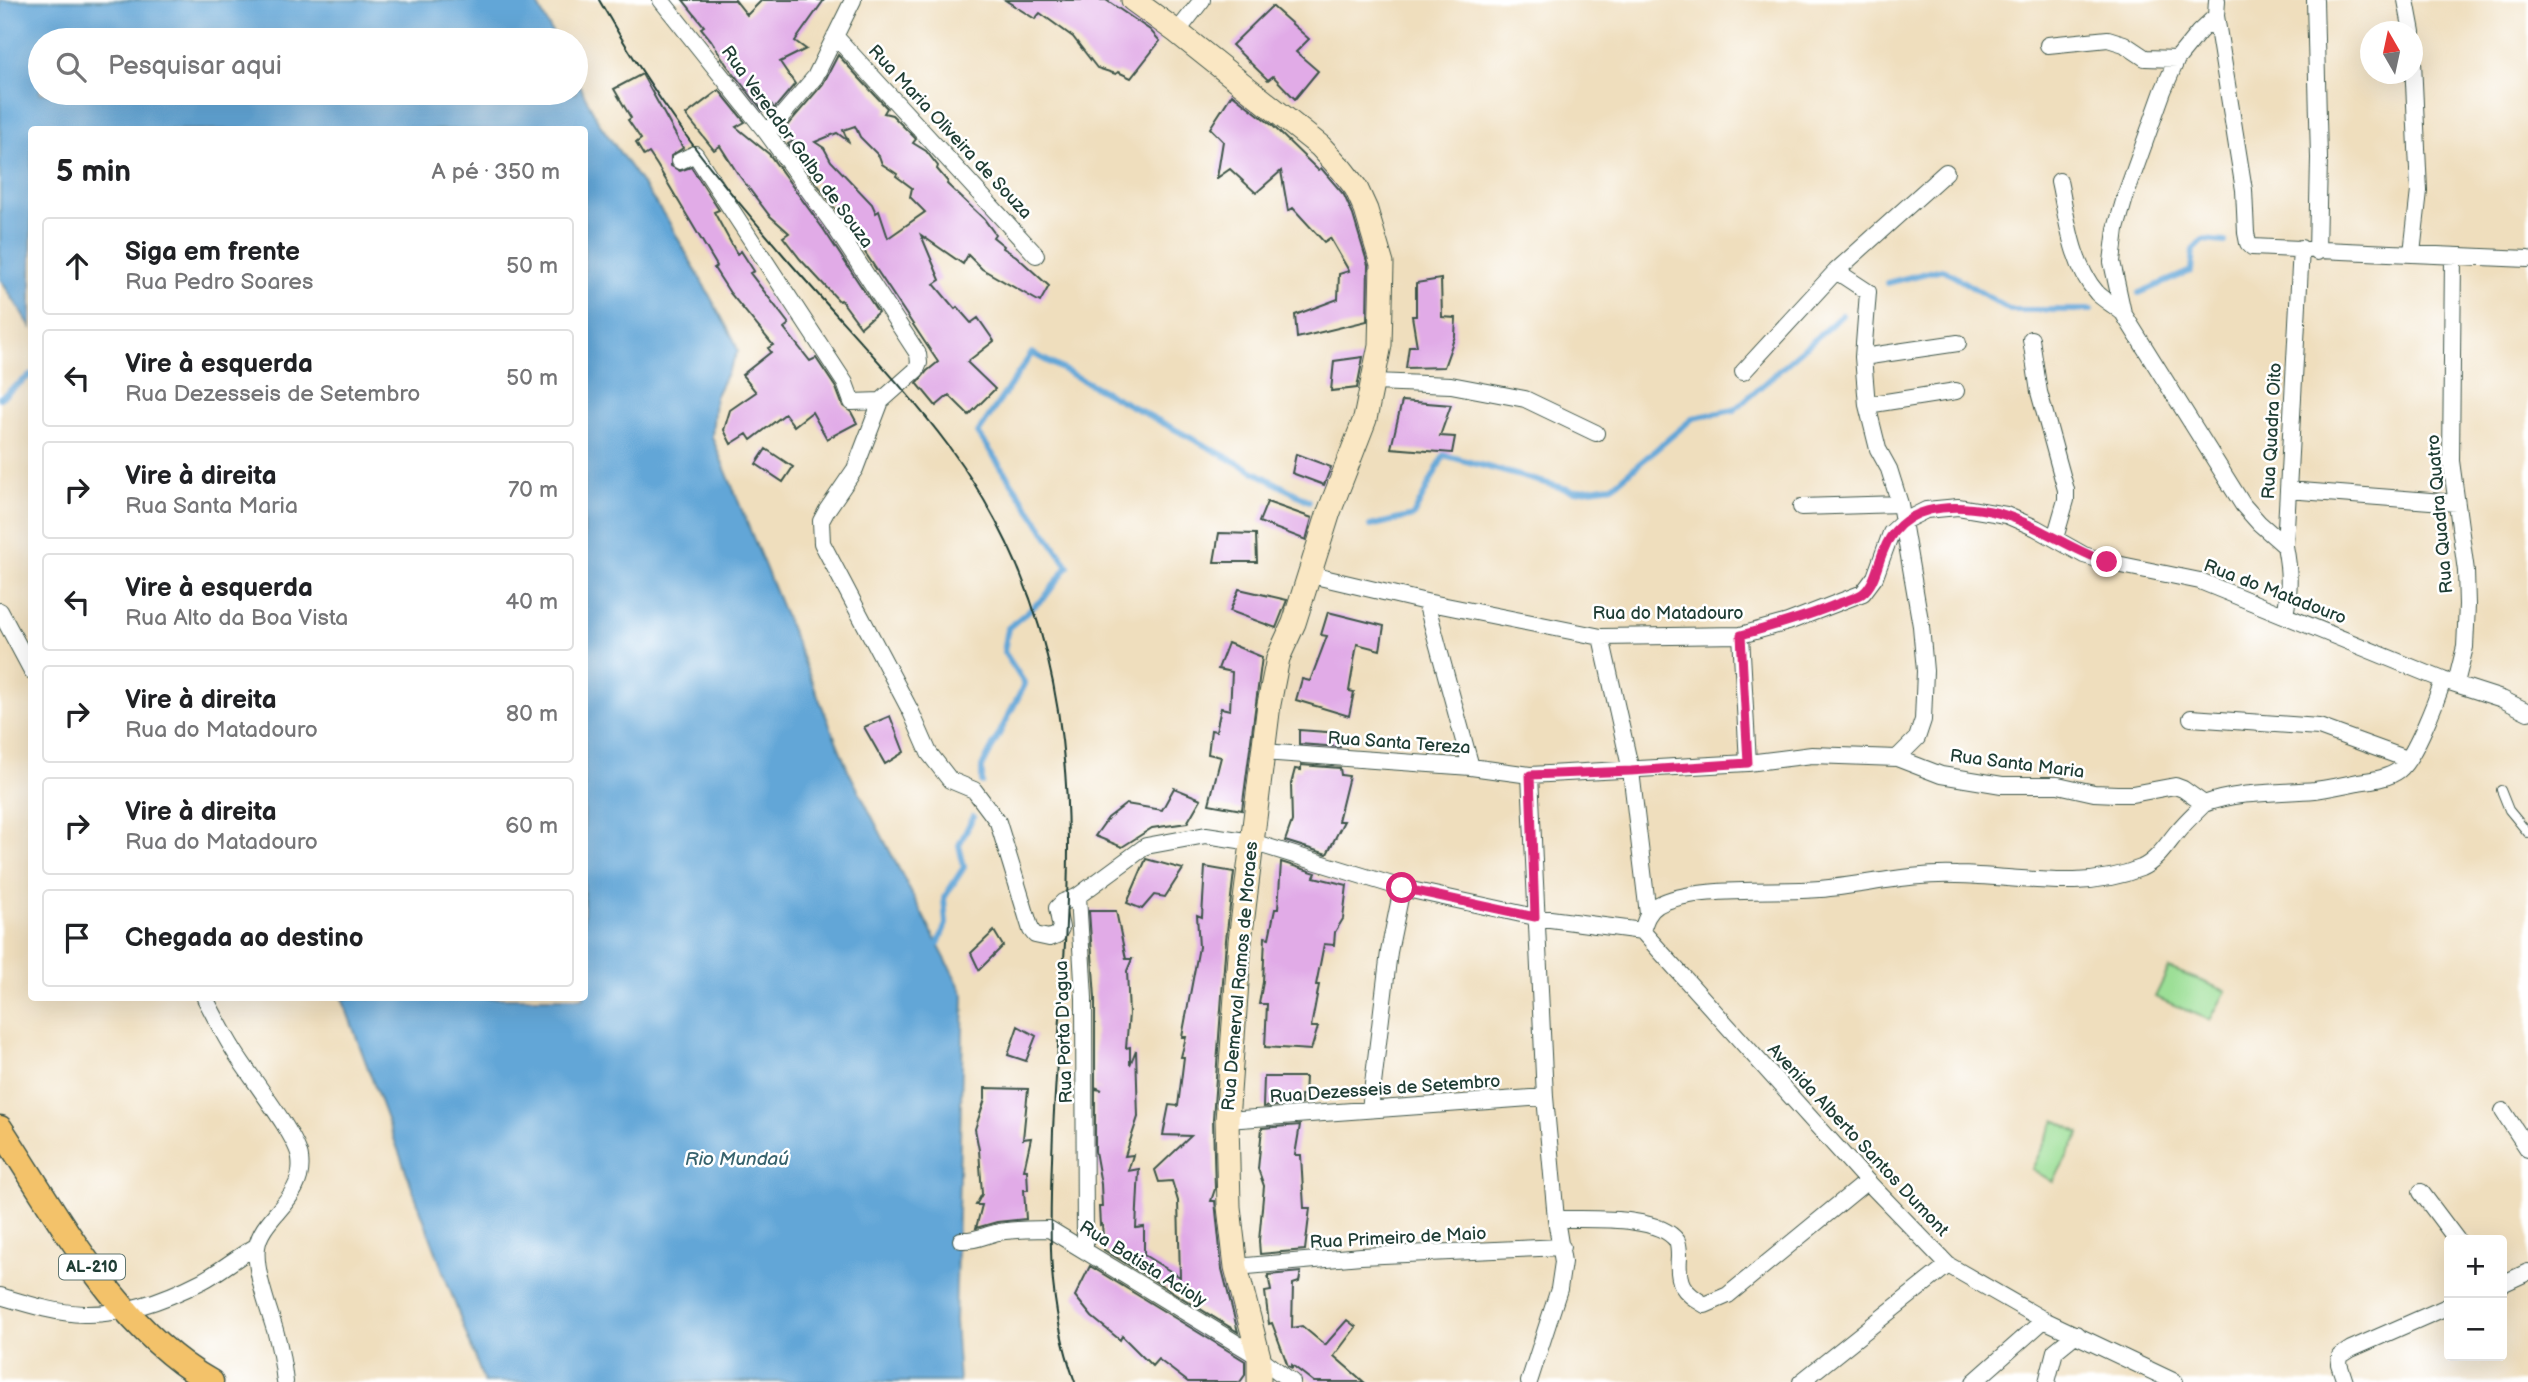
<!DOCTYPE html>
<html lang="pt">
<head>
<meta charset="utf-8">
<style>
  body { margin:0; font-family:"Balsamiq Sans",sans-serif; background:#f2f2f2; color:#202124 }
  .controls { position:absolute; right:21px; bottom:21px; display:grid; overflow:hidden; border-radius:7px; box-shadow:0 7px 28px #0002 }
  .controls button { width:63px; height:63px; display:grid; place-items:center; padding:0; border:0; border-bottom:2px solid #e0e0e0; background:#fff; color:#202124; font:35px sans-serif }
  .compass { position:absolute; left:2360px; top:21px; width:63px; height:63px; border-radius:50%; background:#fff; box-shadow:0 7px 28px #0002; rotate:351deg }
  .stop { position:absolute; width:21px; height:21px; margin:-16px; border:5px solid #db2777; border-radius:50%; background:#fff }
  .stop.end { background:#db2777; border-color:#fff; box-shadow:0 2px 7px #0008 }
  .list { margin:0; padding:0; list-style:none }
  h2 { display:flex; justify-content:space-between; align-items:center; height:91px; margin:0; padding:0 28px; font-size:30px }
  h2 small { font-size:23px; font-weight:400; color:#757577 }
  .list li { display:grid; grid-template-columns:46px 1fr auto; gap:21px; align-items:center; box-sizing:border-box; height:98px; margin:0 14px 14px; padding:0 14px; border:2px solid #e0e0e0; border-radius:7px }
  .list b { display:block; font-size:26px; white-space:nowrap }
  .list p { margin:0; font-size:23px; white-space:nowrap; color:#757577 }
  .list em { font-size:23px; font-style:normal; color:#757577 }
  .icon { flex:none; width:38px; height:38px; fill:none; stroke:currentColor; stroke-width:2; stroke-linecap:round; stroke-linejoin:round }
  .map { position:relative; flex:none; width:2528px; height:1382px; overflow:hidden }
  .search { position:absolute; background:#fff; box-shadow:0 7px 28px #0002; left:28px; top:28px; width:560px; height:77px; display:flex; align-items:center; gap:18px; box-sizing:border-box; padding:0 24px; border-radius:38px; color:#757577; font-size:26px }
  .panel { position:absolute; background:#fff; box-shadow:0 7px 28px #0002; left:28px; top:126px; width:560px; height:875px; border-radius:7px }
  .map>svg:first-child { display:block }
</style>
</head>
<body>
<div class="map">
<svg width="2528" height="1382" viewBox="0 0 2528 1382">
  <rect width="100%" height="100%" fill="#fff"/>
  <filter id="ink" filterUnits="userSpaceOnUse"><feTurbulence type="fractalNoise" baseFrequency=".0143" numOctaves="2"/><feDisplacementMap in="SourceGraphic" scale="14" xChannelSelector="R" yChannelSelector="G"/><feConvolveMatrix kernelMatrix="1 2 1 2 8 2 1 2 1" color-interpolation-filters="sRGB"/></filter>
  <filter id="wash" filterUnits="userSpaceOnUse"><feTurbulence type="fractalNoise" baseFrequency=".00686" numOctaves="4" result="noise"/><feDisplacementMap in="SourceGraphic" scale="28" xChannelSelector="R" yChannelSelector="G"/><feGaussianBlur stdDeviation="1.57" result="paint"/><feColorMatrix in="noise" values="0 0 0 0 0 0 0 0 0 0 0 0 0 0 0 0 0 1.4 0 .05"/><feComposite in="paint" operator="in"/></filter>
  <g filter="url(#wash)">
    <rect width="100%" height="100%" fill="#efdebd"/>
    <path fill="#9cdf96" stroke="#5e8e65" stroke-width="2" d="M2169 968 2226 991 2210 1020 2155 997Z
      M2055 1120 2080 1133 2053 1182 2032 1169Z"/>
    <path fill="#62a6d7" stroke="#407286" stroke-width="2" d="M0 0H535L556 40H40V93H576V79L599 123 669 222 734 340 738 351 715 397 712 437 849 772 964 995 955 1321 959 1382H484L342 998H584V130H32L31 327 0 279Z"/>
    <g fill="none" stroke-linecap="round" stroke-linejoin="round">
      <path stroke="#62a6d7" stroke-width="6" d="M1887 283 1942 269 2010 310H2091
        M2139 293 2191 271 2193 250 2203 240 2225 242
        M0 398 32 374
        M1370 526 1413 516 1444 455 1574 491 1613 486 1693 418 1734 410 1842 315
        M982 782V767L1025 684 1004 652 1008 628 1045 597 1068 566 978 433 1032 353 1309 501
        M938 944 946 924 944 898 964 867 959 845 973 817"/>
    </g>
    <g id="blocks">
      <path fill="#e1abe7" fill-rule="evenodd" d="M683 0H735L747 15 762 0H824L795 41 806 49 780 62 795 84 774 109 772 105 763 111 726 64 711 40 701 28 704 26Z
        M1005 0H1106L1150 30 1160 41 1131 78 1118 72 1116 74 1097 68 1073 37 1040 13 1035 19Z
        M1272 6 1309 39 1296 52 1318 71 1295 99 1273 76 1268 80 1232 45Z
        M838 55 887 108 884 113 892 115 916 139 913 143 926 151 938 166 937 169 948 182 947 184 984 219 995 234 993 237 1004 246 1003 248 1016 256 1049 286 1040 302 982 269 968 255 963 264 921 235 940 280 934 284 955 309 957 307 971 323 978 318 994 341 967 362 995 389 969 415 949 395 936 406 917 383 927 371 938 362 842 218 788 144 793 141 785 128 823 84ZM855 126 860 137 879 156 882 164 897 174 896 176 912 188 910 197 925 212 888 238 879 211 876 213 872 204 831 161 824 148 815 142 837 133 848 141 843 130Z
        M642 74 683 148 671 156V166L680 171 691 167 719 210 714 212 737 254 741 251 754 271 750 273 789 324 784 328 810 361 816 358 836 388 843 406 851 412 857 423 827 439 812 412 794 426 785 414 751 440 747 434 731 444 724 430 730 410 756 392 742 375 771 352 768 348 773 345 730 293 714 268 717 266 657 165 649 153 644 156 636 143 641 139 628 120 631 118 614 89Z
        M719 90 745 122 736 127 769 154 824 230 878 312 861 327 841 300 839 301 800 259 783 237 789 233 769 215 738 174 720 146 714 150 686 115Z
        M1232 94 1273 126 1318 170 1321 168 1344 195 1353 215 1368 265 1367 321 1297 338 1295 315 1338 299 1339 274 1349 271 1330 238 1324 242 1293 208 1288 211 1281 171 1256 193 1230 169 1217 178 1223 141 1210 128Z
        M1441 279 1442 317 1456 318 1455 336 1444 367 1406 368 1409 346H1417L1412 316H1416V283Z
        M1363 357 1357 388 1331 391 1334 361Z
        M1402 401 1451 405 1440 436 1455 437 1452 453 1391 448Z
        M766 449 793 467 783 482 756 464Z
        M1296 454 1331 467 1324 485 1292 473Z
        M1267 502 1312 518 1306 540 1259 522Z
        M1219 533 1256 534 1257 562H1214Z
        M1239 589 1287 600 1276 628 1230 611Z
        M1328 612 1384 626 1380 650 1357 644 1349 691 1354 692 1349 716 1296 700 1302 679 1310 681 1327 636 1321 635Z
        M1228 643 1262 657 1242 810 1209 804 1221 757 1208 754 1211 730 1216 731 1221 708 1230 710 1232 672 1218 669Z
        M890 716 904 752 885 764 864 727Z
        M1299 730 1340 733V747L1299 744Z
        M1301 765 1340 768 1341 775 1349 776 1338 821H1344L1327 854 1285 841 1292 821 1291 784 1295 769 1301 770Z
        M1174 788 1201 799 1187 823 1152 828 1122 847 1095 836 1108 818 1126 804 1162 810Z
        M1146 859 1183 869 1165 897 1154 895 1142 909 1127 903Z
        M1281 862 1316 873 1314 877 1347 885 1343 919 1335 932 1334 945 1324 944 1316 985H1319L1311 1027H1318L1311 1050 1265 1047 1267 1004H1259L1263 982 1265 937 1269 938 1275 909H1278Z
        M1205 867 1234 872 1226 940 1219 1037 1213 1119 1215 1189 1211 1201H1215L1222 1269 1238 1332 1104 1250 1102 1224 1100 1225 1099 1207H1102L1101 1184 1095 1151V1089L1102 1090 1095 1087V998L1089 911H1116L1126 959H1132L1127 971 1129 1014 1126 1048 1130 1047V1065L1136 1050 1138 1117 1125 1156 1133 1155 1128 1171 1139 1169 1136 1228 1144 1227V1255L1180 1277 1178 1201 1172 1181 1159 1182 1155 1170 1191 1136 1163 1135 1169 1105 1178 1106 1184 1057H1181L1186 1037H1182L1199 947 1197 915 1202 917Z
        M994 931 1003 946 979 970 971 953Z
        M1018 1026 1036 1036 1026 1061 1008 1055Z
        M1264 1077H1305L1304 1095H1301V1104L1263 1107Z
        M985 1088 1028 1089 1023 1139 1031 1138 1024 1170H1027L1028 1190H1024L1026 1219 997 1222 976 1228 982 1205H976L982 1194 979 1150 975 1129 985 1099Z
        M1300 1125 1295 1155H1301L1304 1208H1310L1305 1250 1260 1254 1259 1241 1264 1186 1258 1169 1262 1128Z
        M1090 1266 1245 1361V1375L1240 1382H1188L1158 1359 1152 1366 1122 1336 1120 1340 1092 1317 1075 1296Z
        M1301 1272 1299 1282 1293 1284 1292 1328 1302 1326 1325 1345 1347 1320 1356 1327 1334 1356 1364 1382H1314L1292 1365V1368L1288 1366 1272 1323 1269 1324 1265 1292 1271 1291 1268 1275Z"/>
    </g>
  </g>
  <g filter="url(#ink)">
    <use href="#blocks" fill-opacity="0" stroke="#3e5549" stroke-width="2"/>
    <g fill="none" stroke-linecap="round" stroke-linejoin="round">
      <g stroke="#3e5549" stroke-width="10">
        <path id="lane" d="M2501 790 2509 810 2528 833"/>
      </g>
      <g stroke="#3e5549" stroke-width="18">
        <path id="street" d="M661 0 767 133 833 224 918 354 919 363 916 370 881 401 855 469 827 510 821 521 822 543 911 712 929 753 950 780 974 790 998 822 1031 930 1035 935 1049 938 1057 935 1061 928 1057 908 1063 902 1078 896
          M2217 0 2216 16 2244 190 2246 233 2248 243 2252 247 2528 259
          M2315 0 2319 158 2317 252
          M2406 0 2412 32
          M1177 32 1202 0
          M835 36 1036 255
          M2048 45 2108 39 2124 44 2145 58 2177 59
          M767 133 815 77 853 0
          M680 161 695 154 845 383 852 402 881 401
          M2059 181C2067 217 2071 264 2097 293 2104 300 2115 306 2123 313L2243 505 2259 523 2285 546
          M2412 253 2419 191 2412 40
          M2453 257 2451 461 2466 571 2467 605 2465 647 2456 683
          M1836 271 1868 292 1863 357 1867 405 1878 449 1889 469 1900 504 1921 626 1925 671 1923 720 1917 738 1897 758
          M2123 313 2112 262 2116 229 2126 194 2163 91 2177 59 2199 32 2216 16
          M2031 339 2039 392 2066 490V500L2055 538
          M1863 357 1958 343
          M1743 372 1836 271 1946 172
          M1374 382 1451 385 1525 399 1596 433
          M1867 405 1956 391
          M2288 490 2456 503
          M1801 507 1900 504
          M1311 575 1426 602 1601 637 1741 635 1788 622 1863 593 1875 577 1891 533 1904 521 1926 510 1958 507 2006 515 2036 528 2084 555 2107 562 2200 581 2443 680 2502 699 2528 712
          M1426 602 1471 767
          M0 611 32 671
          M2285 615C2290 590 2290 571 2285 546L2301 248
          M1741 635 1748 763
          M1601 637 1631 771 1648 914
          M2191 718 2319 727 2407 759
          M1263 752 1471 767 1530 775 1748 763 1812 755 1897 758 1941 775 2002 785H2058L2094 793 2117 794H2132L2175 786 2183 789 2204 804C2238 791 2279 793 2315 790 2329 788 2344 785 2358 782 2371 780 2387 779 2399 770 2414 759 2437 699 2443 680
          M1642 931C1645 921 1648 911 1658 905 1694 885 1777 893 1820 889 1866 885 1911 873 1957 875 2018 876 2082 892 2141 868 2157 861 2167 844 2178 831 2186 821 2195 813 2204 804
          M205 998C214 1015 223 1033 233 1049 247 1073 297 1135 300 1158 306 1199 261 1216 257 1247 254 1270 268 1307 275 1330 280 1347 283 1364 285 1382
          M1370 1109 1389 952 1402 888
          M2503 1111 2528 1149
          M1227 1120 1545 1097
          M2421 1192 2457 1240
          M1556 1219C1586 1220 1658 1214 1677 1241 1679 1246 1679 1252 1679 1257 1677 1283 1682 1292 1705 1305L1728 1295 1867 1181
          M961 1240C977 1241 984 1235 999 1232 1016 1229 1032 1229 1049 1229L1259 1357 1292 1382
          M1085 1251 1084 998 1078 896 1146 846 1206 835 1252 842 1402 888 1535 917 1642 931 1867 1181 1948 1265 2044 1320 2175 1382
          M1236 1267 1361 1256 1562 1247
          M2502 1284 2528 1272
          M0 1296C27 1304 55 1313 84 1314 125 1315 167 1299 202 1281 221 1271 238 1256 257 1246
          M1529 1382 1559 1289 1563 1262 1556 1219 1545 1097 1530 775
          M1801 1382 1948 1265
          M1974 1382 2044 1320
          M2047 1382 2055 1351 2076 1334
          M2345 1382 2339 1364 2340 1356 2351 1349 2449 1306"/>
      </g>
      <g stroke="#3e5549" stroke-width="25">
        <path id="secondary" d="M1133 0 1177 32 1320 146 1342 170 1356 188 1366 210 1382 264 1380 345 1365 419 1329 512 1294 623 1278 658 1269 704 1240 941 1227 1120 1229 1207 1236 1267 1259 1357V1382"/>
      </g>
      <g stroke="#3e5549" stroke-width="27">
        <path id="primary" d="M0 1128C59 1217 115 1327 211 1382"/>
      </g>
      <use href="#lane" stroke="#fff" stroke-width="8"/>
      <use href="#street" stroke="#fff" stroke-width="16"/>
      <use href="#secondary" stroke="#fae7c3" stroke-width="23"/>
      <use href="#primary" stroke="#f3c26a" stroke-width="24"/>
      <path stroke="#1f3d34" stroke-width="2" d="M599 0C624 44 652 88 682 130 711 171 746 211 779 250 835 316 898 378 950 448 995 510 1029 581 1047 656 1086 814 1060 971 1053 1131 1050 1220 1044 1296 1075 1382"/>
    </g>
  </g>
  <g fill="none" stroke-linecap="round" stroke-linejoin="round" filter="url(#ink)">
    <path stroke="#db2777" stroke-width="9" d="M1402 888 1535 917 1530 775 1631 771 1748 763 1741 635C1774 626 1806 617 1837 604 1845 601 1855 598 1862 594 1875 584 1877 566 1883 552 1900 505 1948 503 1990 511 2033 520 2067 549 2107 562"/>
  </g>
  <g text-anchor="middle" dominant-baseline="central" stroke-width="5" stroke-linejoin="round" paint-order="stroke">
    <rect fill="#fff" stroke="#627771" stroke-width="2" x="59" y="1254.5" width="66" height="25" rx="5"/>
    <g font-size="16" font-weight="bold" fill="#1f3d34">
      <text x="92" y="1267">AL-210</text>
    </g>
    <g font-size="18" fill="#1f3d34" stroke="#fff">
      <text transform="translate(950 132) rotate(47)">Rua Maria Oliveira de Souza</text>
      <text transform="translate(797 147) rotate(54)">Rua Vereador Galba de Souza</text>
      <text transform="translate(2272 431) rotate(-87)">Rua Quadra Oito</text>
      <text transform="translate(2440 514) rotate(-95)">Rua Quadra Quatro</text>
      <text transform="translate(2275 592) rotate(21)">Rua do Matadouro</text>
      <text x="1668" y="613">Rua do Matadouro</text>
      <text transform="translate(1399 743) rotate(4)">Rua Santa Tereza</text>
      <text transform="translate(2017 764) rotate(7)">Rua Santa Maria</text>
      <text transform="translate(1240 976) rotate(-85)">Rua Demerval Ramos de Moraes</text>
      <text transform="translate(1064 1032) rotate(-92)">Rua Porta D'agua</text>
      <text transform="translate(1385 1089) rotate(-4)">Rua Dezesseis de Setembro</text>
      <text transform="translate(1858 1140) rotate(47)">Avenida Alberto Santos Dumont</text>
      <text transform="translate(1398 1238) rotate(-3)">Rua Primeiro de Maio</text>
      <text transform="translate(1143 1264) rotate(32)">Rua Batista Acioly</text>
    </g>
    <g font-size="19" font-style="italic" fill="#36626d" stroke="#fff">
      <text x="737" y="1159">Rio Mundaú</text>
    </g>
  </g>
</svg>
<div class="controls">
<button>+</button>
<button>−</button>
</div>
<svg class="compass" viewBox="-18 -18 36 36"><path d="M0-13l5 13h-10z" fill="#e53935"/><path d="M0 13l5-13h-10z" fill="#757577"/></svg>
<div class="stop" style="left:1402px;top:888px"></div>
<div class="stop end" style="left:2107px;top:562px"></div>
<div class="search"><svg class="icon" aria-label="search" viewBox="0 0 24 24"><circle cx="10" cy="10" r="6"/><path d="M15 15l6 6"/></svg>Pesquisar aqui</div>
<section class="panel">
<h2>5 min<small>A pé · 350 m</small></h2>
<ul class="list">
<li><svg class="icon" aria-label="ahead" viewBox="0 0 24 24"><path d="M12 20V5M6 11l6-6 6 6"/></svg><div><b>Siga em frente</b><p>Rua Pedro Soares</p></div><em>50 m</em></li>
<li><svg class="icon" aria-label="left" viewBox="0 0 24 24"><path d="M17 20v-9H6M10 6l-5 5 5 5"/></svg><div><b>Vire à esquerda</b><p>Rua Dezesseis de Setembro</p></div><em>50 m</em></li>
<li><svg class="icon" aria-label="right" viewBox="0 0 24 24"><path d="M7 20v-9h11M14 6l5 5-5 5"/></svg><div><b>Vire à direita</b><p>Rua Santa Maria</p></div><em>70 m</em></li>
<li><svg class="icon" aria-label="left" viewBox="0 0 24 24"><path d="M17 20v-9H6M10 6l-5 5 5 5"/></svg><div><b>Vire à esquerda</b><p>Rua Alto da Boa Vista</p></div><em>40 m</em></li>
<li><svg class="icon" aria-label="right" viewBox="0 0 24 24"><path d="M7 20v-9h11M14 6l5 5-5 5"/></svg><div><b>Vire à direita</b><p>Rua do Matadouro</p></div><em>80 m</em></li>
<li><svg class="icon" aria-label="right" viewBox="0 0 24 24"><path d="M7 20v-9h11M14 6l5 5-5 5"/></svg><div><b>Vire à direita</b><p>Rua do Matadouro</p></div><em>60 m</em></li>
<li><svg class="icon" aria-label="arrive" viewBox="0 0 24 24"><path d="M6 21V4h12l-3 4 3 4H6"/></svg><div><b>Chegada ao destino</b></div></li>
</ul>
</section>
</div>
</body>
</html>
